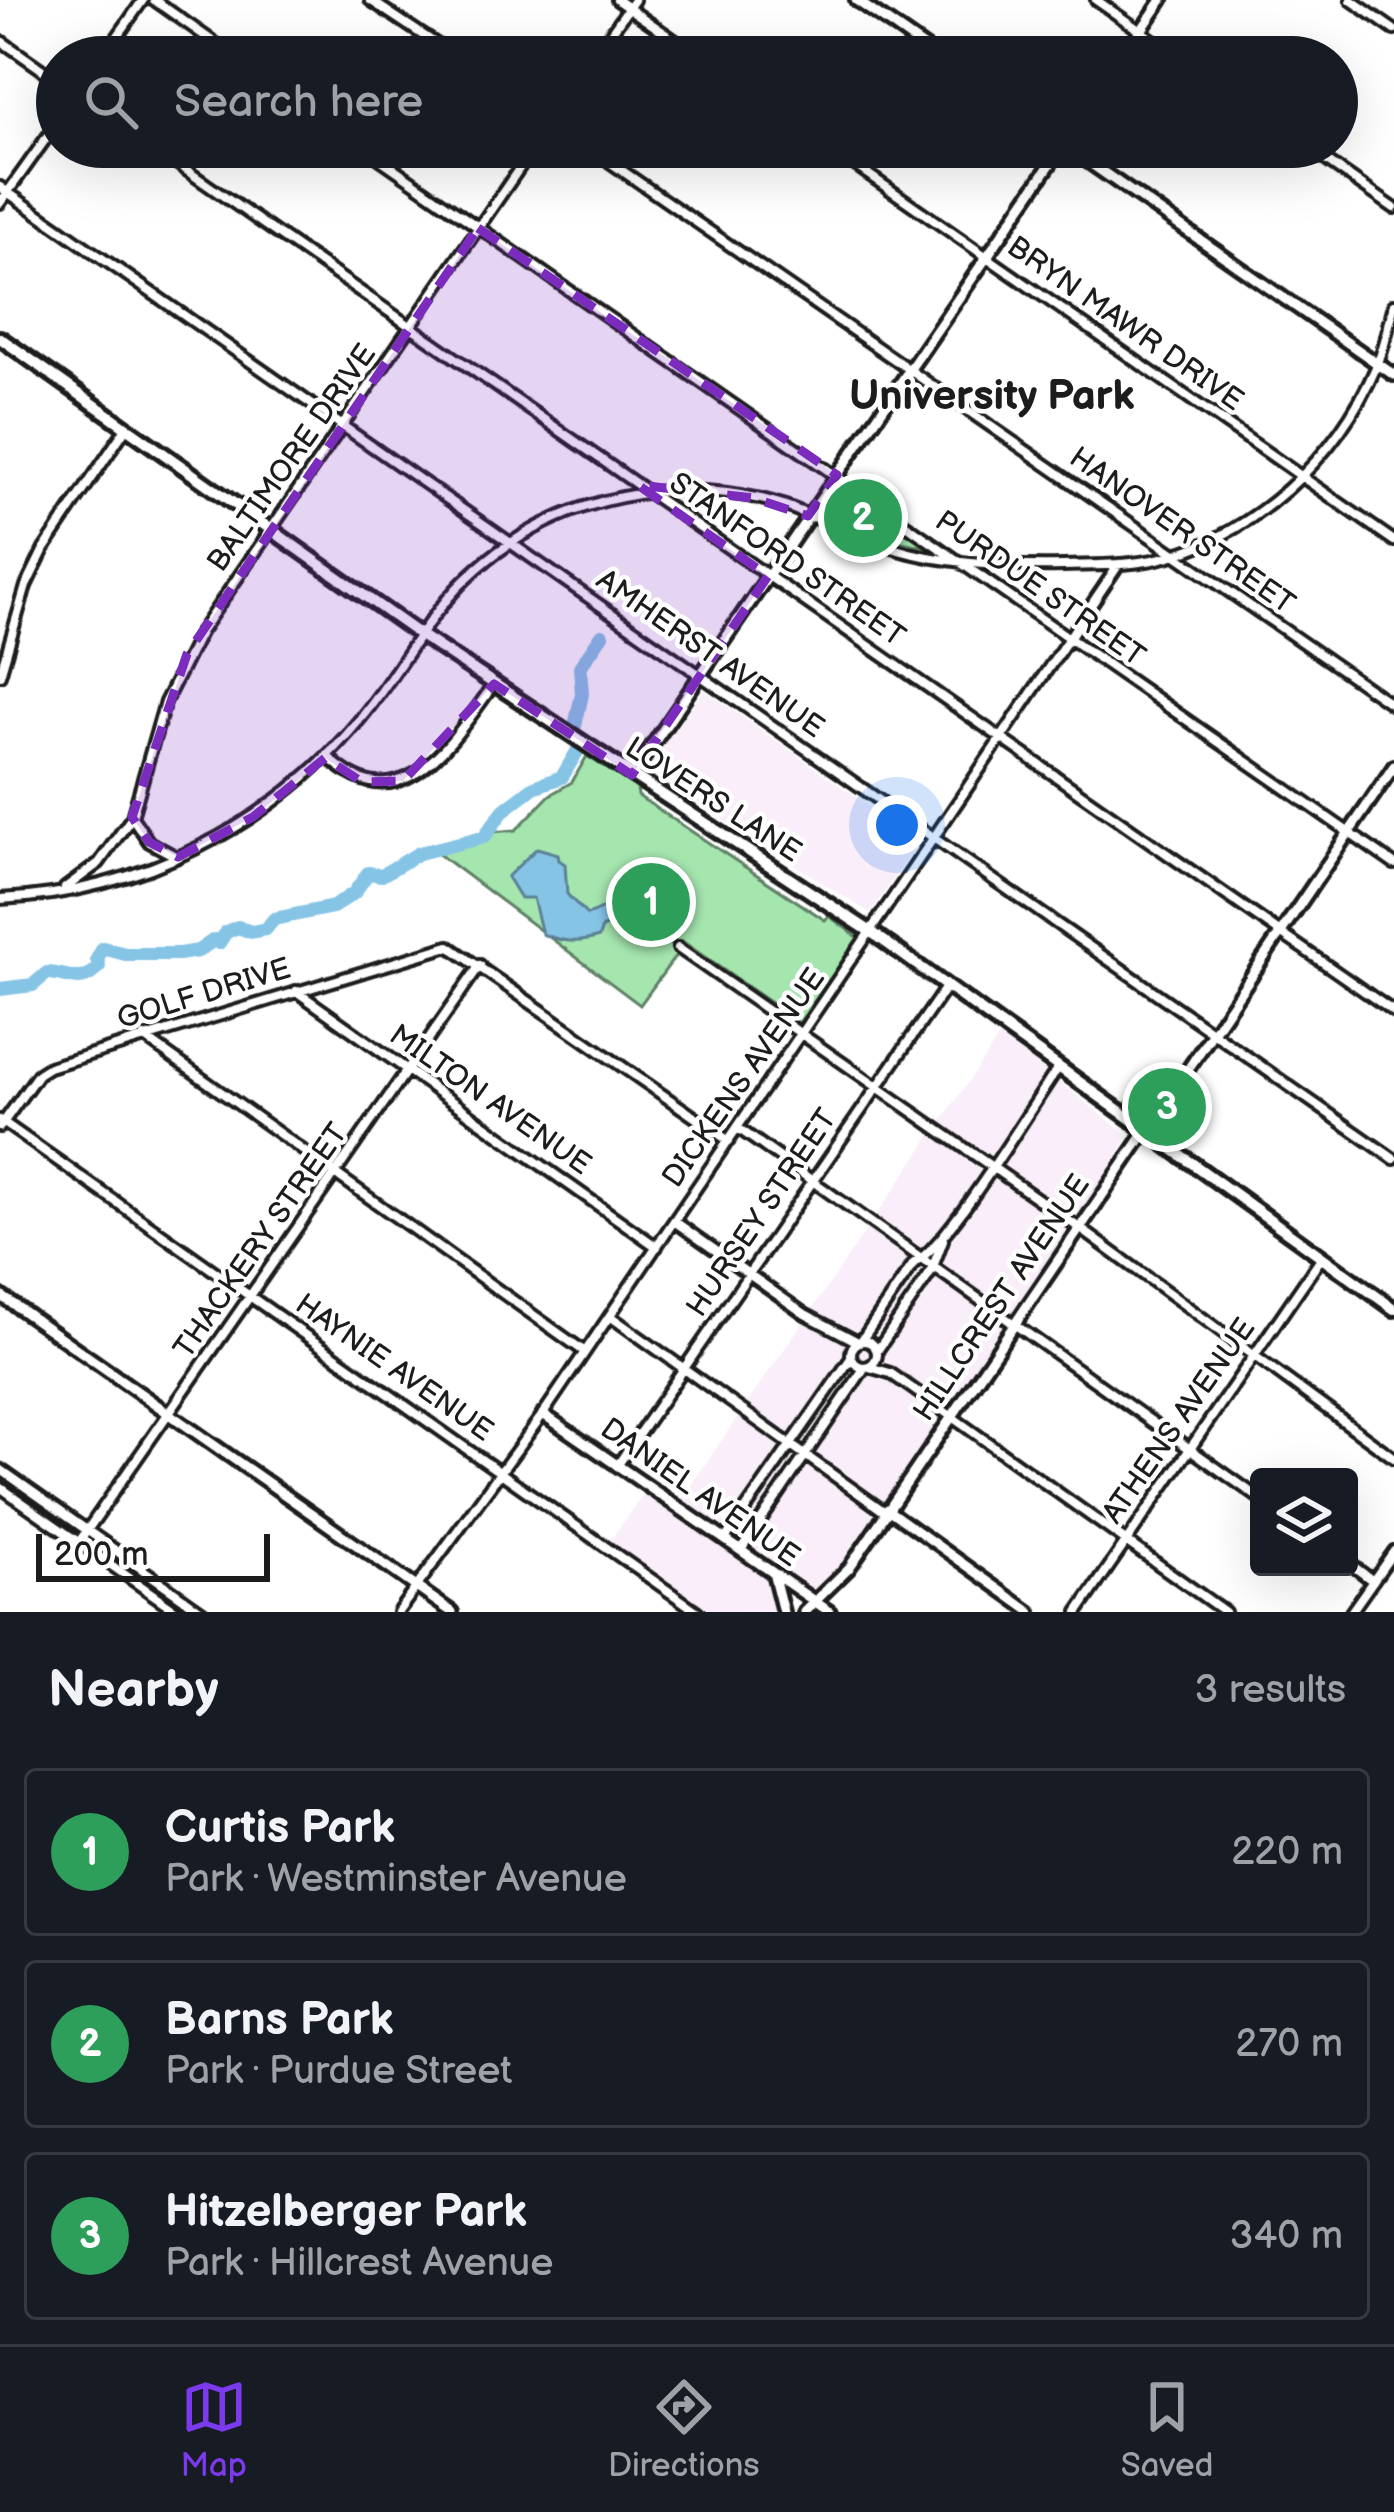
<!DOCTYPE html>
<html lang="en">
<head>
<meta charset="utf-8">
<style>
  body { margin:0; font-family:"Balsamiq Sans",sans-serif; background:#20242c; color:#f1f3f6 }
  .controls { position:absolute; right:36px; bottom:36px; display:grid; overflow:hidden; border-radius:12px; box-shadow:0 12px 48px #0002 }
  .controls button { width:108px; height:108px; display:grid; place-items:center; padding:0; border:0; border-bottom:3px solid #363941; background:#171b24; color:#f1f3f6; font:60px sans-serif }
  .scale { position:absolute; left:36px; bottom:30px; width:234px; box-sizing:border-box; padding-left:12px; border:6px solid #1c1c1c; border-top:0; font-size:33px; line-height:42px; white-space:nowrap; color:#1c1c1c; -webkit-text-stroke:9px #fff; paint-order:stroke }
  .you { position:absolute; left:897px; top:825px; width:42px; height:42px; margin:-30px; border:9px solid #fff; border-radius:50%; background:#1a73e8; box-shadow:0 0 0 18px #1a73e833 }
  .badge { display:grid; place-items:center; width:78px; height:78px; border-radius:50%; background:#7c3aed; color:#fff; font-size:39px; font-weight:700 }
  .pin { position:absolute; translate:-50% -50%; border:6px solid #fff; box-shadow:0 3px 12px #0006 }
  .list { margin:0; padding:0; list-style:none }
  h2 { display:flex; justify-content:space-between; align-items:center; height:156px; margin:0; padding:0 48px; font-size:51px }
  h2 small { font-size:39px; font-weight:400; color:#9ea1a6 }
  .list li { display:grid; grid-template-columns:78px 1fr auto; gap:36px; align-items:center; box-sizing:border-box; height:168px; margin:0 24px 24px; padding:0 24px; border:3px solid #363941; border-radius:12px }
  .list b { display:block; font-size:45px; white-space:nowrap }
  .list p { margin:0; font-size:39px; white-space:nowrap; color:#9ea1a6 }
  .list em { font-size:39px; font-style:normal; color:#9ea1a6 }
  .icon { flex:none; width:66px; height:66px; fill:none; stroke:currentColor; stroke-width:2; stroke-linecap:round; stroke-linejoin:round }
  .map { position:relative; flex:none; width:1394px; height:1612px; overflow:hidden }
  .search { position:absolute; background:#171b24; box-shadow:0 12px 48px #0002; left:36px; right:36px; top:36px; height:132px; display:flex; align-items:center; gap:30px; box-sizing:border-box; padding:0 42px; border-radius:66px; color:#9ea1a6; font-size:45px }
  .sheet { height:732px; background:#171b24 }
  nav { display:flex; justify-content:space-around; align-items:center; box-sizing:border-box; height:168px; border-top:3px solid #363941; background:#171b24; font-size:33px; color:#9ea1a6 }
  nav a { display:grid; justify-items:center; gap:6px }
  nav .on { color:#7c3aed }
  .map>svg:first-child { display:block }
</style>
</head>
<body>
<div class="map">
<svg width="1394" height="1612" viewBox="0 0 1394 1612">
  <rect width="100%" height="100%" fill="#fff"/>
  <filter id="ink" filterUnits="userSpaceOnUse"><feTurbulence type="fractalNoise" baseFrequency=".00833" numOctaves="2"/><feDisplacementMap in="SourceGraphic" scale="24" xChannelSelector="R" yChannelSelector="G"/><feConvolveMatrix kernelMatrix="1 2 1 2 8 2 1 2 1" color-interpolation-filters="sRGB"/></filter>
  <g filter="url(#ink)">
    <path fill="#f9eefa" d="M704 690 919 841 870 913 646 770Z
      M1000 1036 1129 1136 1078 1218 882 1505 833 1574 814 1591 680 1501Z
      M645 1492 760 1573 774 1587 778 1599 775 1612H689L694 1602 609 1542Z"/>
    <path fill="#a5e6af" stroke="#608166" stroke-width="3" d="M841 483 932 548 897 541 822 512Z
      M587 756 637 788 638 796 825 920 829 916 859 938 799 1023 685 943 640 1005 429 847 477 833 516 830 550 795 572 782Z
      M1151 1071 1208 1111 1184 1146 1127 1102Z"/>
    <path fill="#86c4e6" stroke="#5c8195" stroke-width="3" d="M537 848 558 854 559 860 565 864 567 894 587 915C610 907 638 883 662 897L663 902 628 923 602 927 599 937C577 944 563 942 542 934L533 898H520L507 877Z"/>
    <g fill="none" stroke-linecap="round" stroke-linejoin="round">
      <path stroke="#86c4e6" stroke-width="14" d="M575 726 582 694 580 667 602 635
        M0 989 33 985 47 973C69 973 81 988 99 966L97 959 103 948 125 954H179L198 951 214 940 219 943 226 932 238 927 251 932 266 929 274 919 333 907 354 893 368 873 382 875 419 853 484 837 504 810 534 787 562 777 578 750"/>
      <g stroke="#1c1c1c" stroke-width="16">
        <path id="minor" d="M154 0 235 57
          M370 0 456 57
          M617 0 699 57
          M1096 0 1178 57
          M1351 0 1394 30
          M0 40 57 80
          M103 57 143 0
          M594 57 634 0
          M153 147 1394 1012
          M363 147 1394 864
          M588 147 1394 706
          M829 147 1394 541
          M1307 147 1394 208
          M0 187 1394 1159
          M0 203 57 123
          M0 675 26 586 44 549 126 428
          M327 756C400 828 452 742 494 684
          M132 817 149 842 177 857
          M65 888 99 863 132 817 165 702 201 631 534 147
          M0 899C139 893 273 826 361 718 390 683 412 643 440 608 484 551 552 511 622 497 676 486 739 489 791 508 831 524 868 542 910 553 960 565 1011 567 1063 566 1092 565 1123 566 1153 560 1253 539 1338 457 1377 365 1385 346 1389 324 1394 304
          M678 948 1088 1234 1394 1458
          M296 991 657 1247
          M144 1037 585 1352
          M0 1120 698 1612
          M0 1127 38 1074 49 1067 449 946 729 1141
          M738 1128 1259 1498
          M674 1221 805 1314 858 1342
          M610 1316 885 1512
          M851 1354a13 13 0 1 1 26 0a13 13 0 1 1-26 0Z
          M861 1341 914 1263C948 1246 1031 1107 1058 1068
          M877 1351 931 1272 943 1240
          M869 1367 890 1373 913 1389 1225 1612
          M617 1466 946 987
          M0 1469 203 1612
          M0 1487 178 1612
          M887 1509 1031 1612
          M725 1539 851 1358
          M79 1542 480 965
          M741 1550 865 1367
          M1349 1563 1373 1581
          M398 1612 543 1414 1119 564
          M1078 1612 1321 1258
          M1351 1612 1394 1551"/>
      </g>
      <g stroke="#1c1c1c" stroke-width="18">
        <path id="tertiary" d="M856 0 938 57
          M1123 57 1162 0
          M1067 147 1394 375
          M632 775 1062 147
          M0 1295 452 1612
          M543 1414 830 1612
          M773 1573 783 1612
          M804 1612 849 1568 1394 766"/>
      </g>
      <g stroke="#1c1c1c" stroke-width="20">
        <path id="secondary" d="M0 338 420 635 877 936 1394 1309"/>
      </g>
      <use href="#minor" stroke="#fff" stroke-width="8"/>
      <use href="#tertiary" stroke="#fff" stroke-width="9"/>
      <use href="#secondary" stroke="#fff" stroke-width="10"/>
    </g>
  </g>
  <path fill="#7b2cbf" fill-opacity="0.2" stroke="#7b2cbf" stroke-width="9" stroke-dasharray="24 15" stroke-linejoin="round" d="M478 228 837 475 808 516 753 498 638 485 768 576 632 775 494 684 403 781 362 782 325 758 253 817 178 857 149 842 132 817 187 654Z"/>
  <g text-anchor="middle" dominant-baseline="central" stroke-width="9" stroke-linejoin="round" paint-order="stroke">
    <g font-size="30" fill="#1c1c1c" stroke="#fff">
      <text transform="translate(1125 324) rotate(35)">BRYN MAWR DRIVE</text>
      <text transform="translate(292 458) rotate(-55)">BALTIMORE DRIVE</text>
      <text transform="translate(1182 531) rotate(35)">HANOVER STREET</text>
      <text transform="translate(787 560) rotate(35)">STANFORD STREET</text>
      <text transform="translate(1040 589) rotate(35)">PURDUE STREET</text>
      <text transform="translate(710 654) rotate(35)">AMHERST AVENUE</text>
      <text transform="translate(713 800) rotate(33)">LOVERS LANE</text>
      <text transform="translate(204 994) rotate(-17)">GOLF DRIVE</text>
      <text transform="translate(744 1078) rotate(-55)">DICKENS AVENUE</text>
      <text transform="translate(490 1100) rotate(35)">MILTON AVENUE</text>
      <text transform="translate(762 1213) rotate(-56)">HURSEY STREET</text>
      <text transform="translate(261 1241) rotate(-55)">THACKERY STREET</text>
      <text transform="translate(1002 1298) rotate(-56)">HILLCREST AVENUE</text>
      <text transform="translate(394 1368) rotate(35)">HAYNIE AVENUE</text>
      <text transform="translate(1179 1421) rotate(-55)">ATHENS AVENUE</text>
      <text transform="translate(700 1493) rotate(35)">DANIEL AVENUE</text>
    </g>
    <g font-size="42" font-weight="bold" fill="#1c1c1c" stroke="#fff">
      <text x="992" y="396">University Park</text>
    </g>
  </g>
</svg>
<div class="controls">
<button><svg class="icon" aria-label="layers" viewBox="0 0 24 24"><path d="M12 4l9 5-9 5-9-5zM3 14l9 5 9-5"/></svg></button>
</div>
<div class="scale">200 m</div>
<div class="you"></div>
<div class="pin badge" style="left:651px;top:902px;background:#2e9e5b">1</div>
<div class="pin badge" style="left:863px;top:518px;background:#2e9e5b">2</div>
<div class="pin badge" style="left:1167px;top:1107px;background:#2e9e5b">3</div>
<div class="search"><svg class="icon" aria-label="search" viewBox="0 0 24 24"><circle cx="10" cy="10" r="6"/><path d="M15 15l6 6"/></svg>Search here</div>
</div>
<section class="sheet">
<h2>Nearby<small>3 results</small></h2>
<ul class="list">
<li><span class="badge" style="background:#2e9e5b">1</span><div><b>Curtis Park</b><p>Park · Westminster Avenue</p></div><em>220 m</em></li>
<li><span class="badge" style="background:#2e9e5b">2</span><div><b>Barns Park</b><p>Park · Purdue Street</p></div><em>270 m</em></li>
<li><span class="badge" style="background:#2e9e5b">3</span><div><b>Hitzelberger Park</b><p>Park · Hillcrest Avenue</p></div><em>340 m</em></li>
</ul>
</section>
<nav>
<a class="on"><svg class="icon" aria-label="map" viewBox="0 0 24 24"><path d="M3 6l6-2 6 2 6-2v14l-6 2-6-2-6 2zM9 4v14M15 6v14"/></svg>Map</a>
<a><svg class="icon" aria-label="directions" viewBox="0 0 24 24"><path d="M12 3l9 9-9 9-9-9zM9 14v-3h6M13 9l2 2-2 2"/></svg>Directions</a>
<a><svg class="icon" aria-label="saved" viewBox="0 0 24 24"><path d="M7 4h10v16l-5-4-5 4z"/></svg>Saved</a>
</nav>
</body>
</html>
